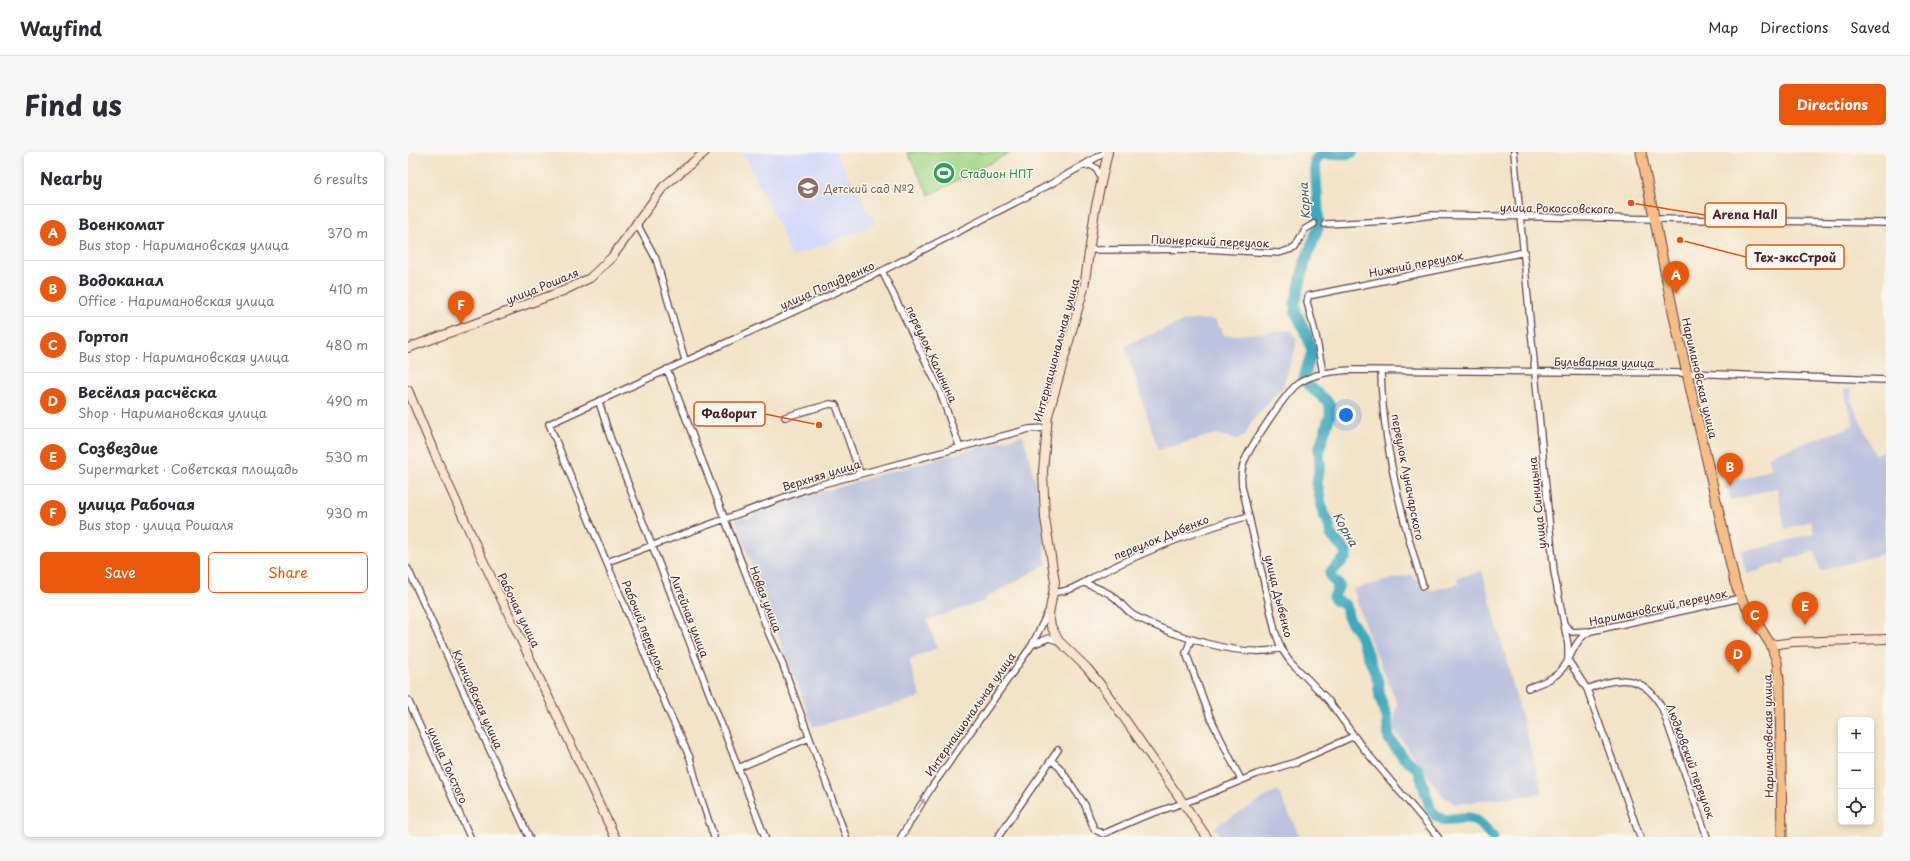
<!DOCTYPE html>
<html lang="en">
<head>
<meta charset="utf-8">
<style>
  body { margin:0; font-family:"Playpen Sans",sans-serif; background:#f7f7f7; color:#2b2b33 }
  .controls { position:absolute; right:12px; bottom:12px; display:grid; overflow:hidden; border-radius:6px; box-shadow:0 2px 6px #0003 }
  .controls button { width:36px; height:36px; display:grid; place-items:center; padding:0; border:0; border-bottom:1px solid #e1e1e2; background:#fff; color:#2b2b33; font:20px sans-serif }
  .you { position:absolute; left:938px; top:263px; width:14px; height:14px; margin:-10px; border:3px solid #fff; border-radius:50%; background:#1a73e8; box-shadow:0 0 0 6px #1a73e833 }
  .badge { display:grid; place-items:center; width:26px; height:26px; border-radius:50%; background:#ea580c; color:#fff; font-size:13px; font-weight:700 }
  .pin { position:absolute; translate:-50% -33px; filter:drop-shadow(0 1px 2px #0008) }
  .pin::after { content:''; position:absolute; top:21px; width:14px; height:12px; background:inherit; clip-path:polygon(0 0,100% 0,50% 100%) }
  .list { margin:0; padding:0; list-style:none }
  h2 { display:flex; justify-content:space-between; align-items:center; height:52px; margin:0; padding:0 16px; font-size:17px }
  h2 small { font-size:13px; font-weight:400; color:#7c7c81 }
  .list li { display:grid; grid-template-columns:26px 1fr auto; gap:12px; align-items:center; box-sizing:border-box; height:56px; padding:0 16px; border-top:1px solid #e1e1e2 }
  .list b { display:block; font-size:15px; white-space:nowrap }
  .list p { margin:0; font-size:13px; white-space:nowrap; color:#7c7c81 }
  .list em { font-size:13px; font-style:normal; color:#7c7c81 }
  .actions { display:flex; gap:8px; padding:12px 16px }
  .actions a { flex:1; padding:9px 0; border:1px solid #ea580c; border-radius:6px; text-align:center; font-size:14px; color:#ea580c }
  .actions .main { background:#ea580c; color:#fff }
  .icon { flex:none; width:22px; height:22px; fill:none; stroke:currentColor; stroke-width:2; stroke-linecap:round; stroke-linejoin:round }
  .map { position:relative; flex:none; width:1478px; height:685px; overflow:hidden; border-radius:6px }
  header { display:flex; align-items:center; gap:24px; box-sizing:border-box; height:56px; padding:0 20px; background:#fff; border-bottom:1px solid #e1e1e2 }
  header strong { font-size:19px }
  nav { display:flex; gap:22px; margin-inline-start:auto; font-size:14px }
  .intro { display:flex; align-items:center; justify-content:space-between; box-sizing:border-box; height:96px; padding:0 24px }
  h1 { margin:0; font-size:28px }
  .button { padding:10px 18px; border-radius:6px; background:#ea580c; color:#fff; font-size:14px; font-weight:700 }
  main { display:flex; gap:24px; padding:0 24px }
  aside { flex:1; background:#fff; border-radius:6px; box-shadow:0 2px 6px #0003 }
  .map>svg:first-child { display:block }
</style>
</head>
<body>
<header>
<strong>Wayfind</strong>
<nav><a>Map</a><a>Directions</a><a>Saved</a></nav>
</header>
<div class="intro"><h1>Find us</h1><a class="button">Directions</a></div>
<main>
<aside>
<h2>Nearby<small>6 results</small></h2>
<ul class="list">
<li><span class="badge">A</span><div><b>Военкомат</b><p>Bus stop · Наримановская улица</p></div><em>370 m</em></li>
<li><span class="badge">B</span><div><b>Водоканал</b><p>Office · Наримановская улица</p></div><em>410 m</em></li>
<li><span class="badge">C</span><div><b>Гортоп</b><p>Bus stop · Наримановская улица</p></div><em>480 m</em></li>
<li><span class="badge">D</span><div><b>Весёлая расчёска</b><p>Shop · Наримановская улица</p></div><em>490 m</em></li>
<li><span class="badge">E</span><div><b>Созвездие</b><p>Supermarket · Советская площадь</p></div><em>530 m</em></li>
<li><span class="badge">F</span><div><b>улица Рабочая</b><p>Bus stop · улица Рошаля</p></div><em>930 m</em></li>
</ul>
<div class="actions"><a class="main">Save</a><a>Share</a></div>
</aside>
<div class="map">
<svg width="1478" height="685" viewBox="0 0 1478 685">
  <rect width="100%" height="100%" fill="#fbf7ec"/>
  <filter id="ink" filterUnits="userSpaceOnUse"><feTurbulence type="fractalNoise" baseFrequency=".025" numOctaves="2"/><feDisplacementMap in="SourceGraphic" scale="8" xChannelSelector="R" yChannelSelector="G"/><feConvolveMatrix kernelMatrix="1 2 1 2 8 2 1 2 1" color-interpolation-filters="sRGB"/></filter>
  <filter id="wash" filterUnits="userSpaceOnUse"><feTurbulence type="fractalNoise" baseFrequency=".012" numOctaves="4" result="noise"/><feDisplacementMap in="SourceGraphic" scale="16" xChannelSelector="R" yChannelSelector="G"/><feGaussianBlur stdDeviation="0.9" result="paint"/><feColorMatrix in="noise" values="0 0 0 0 0 0 0 0 0 0 0 0 0 0 0 0 0 1.4 0 .05"/><feComposite in="paint" operator="in"/></filter>
  <g filter="url(#wash)">
    <rect width="100%" height="100%" fill="#f3e3c7"/>
    <path fill="#d4d8f9" d="M335 0H427L468 72 383 105 373 78Z"/>
    <path fill="#bdc3de" d="M790 167 807 168 817 184 884 178 885 184H888V195L875 235 843 270 837 284 828 287 807 282 750 298 717 193 776 169Z
      M1436 237H1443V248L1467 302 1478 298V401L1412 419 1407 400H1405L1377 408V411L1354 416V418L1338 422 1332 399 1353 396 1406 381 1403 369 1377 377 1369 336 1322 348 1320 337 1318 338 1317 327 1330 324 1332 328 1364 316 1360 304 1439 276 1446 272 1437 246Z
      M615 283 631 344 637 394 635 395 639 412 577 446V449L519 468 529 496 501 508 513 545 405 575 327 368 335 365 339 367 345 365 347 361 474 322Z
      M1074 419 1134 638 1133 642 1048 652 1035 644 985 576 989 551 961 485 945 437 1004 422 1005 427 1011 426 1013 435 1022 439 1050 432 1049 426Z
      M870 638 892 685H813L806 675Z"/>
    <path fill="#a0d585" stroke="#757a58" d="M499 0H603L521 43Z"/>
    <g fill="none" stroke-linecap="round" stroke-linejoin="round">
      <path stroke="#3ea9be" stroke-width="11" d="M945 0 938 3 914 2 907 8 911 74 897 110 887 152 888 161 900 186 904 200 896 225 902 235 919 249 922 254V263L911 298 912 313 909 331 915 362 920 369 923 383 938 400V405L922 421 923 426 931 433 926 445 927 448 938 453 940 465 952 483 970 529 972 546 979 564 981 587 996 606 1010 617 1023 658 1027 663 1036 668C1065 665 1065 661 1085 685"/>
    </g>
  </g>
  <g filter="url(#ink)">
    <g fill="none" stroke-linecap="round" stroke-linejoin="round">
      <g stroke="#633c42" stroke-width="8">
        <path id="street" d="M1106 0 1146 420 1160 493V508L1179 537 1232 685
          M677 14 682 13 688 16 693 26
          M228 70 248 107 277 208
          M917 72 982 69 1024 63 1478 71
          M683 98 797 97 871 101 887 96 897 77 906 72
          M474 119 531 237 552 296
          M259 217 361 482 373 508 438 685
          M973 219C974 288 994 368 1015 434
          M915 221 908 184 899 150 900 144 1117 100
          M191 250 202 285 357 685
          M377 265 422 252 428 253 452 321
          M199 410 407 334 621 277 638 276
          M0 417 121 685
          M676 431C686 435 697 438 706 445 714 451 719 461 729 465 763 483 836 508 873 496
          M646 440C665 440 678 428 695 420 740 398 793 377 841 364
          M1156 472 1164 480 1180 479
          M783 487 778 501 802 565 833 628
          M626 492 641 486 651 489
          M1120 536C1132 531 1147 527 1155 516 1165 503 1166 487 1183 479L1333 446
          M1179 537C1211 524 1236 522 1254 556L1299 685
          M0 548 62 685
          M643 608 652 616 677 653 686 677 695 682 734 665 793 645 849 622 888 610 946 584
          M330 616 401 586
          M306 685 291 640 282 606 260 558 141 272 474 119 641 33 698 0
          M493 685 523 636 624 493 640 460
          M590 685 650 598
          M1030 685 955 596 920 548 882 509 873 496 867 479 834 334C833 325 833 318 836 310 842 295 879 238 891 231 907 221 926 219 944 218L1278 221 1478 228"/>
      </g>
      <g stroke="#633c42" stroke-width="10">
        <path id="secondary" d="M700 0 687 58 676 136 640 264 635 319 637 366 647 430 641 462 643 474 651 489 679 516 693 533 799 685
          M0 196 155 139 182 126 204 105 256 34 297 0
          M0 238 28 305 72 402 207 685
          M1363 493 1385 490 1478 487"/>
      </g>
      <g stroke="#633c42" stroke-width="11">
        <path id="primary" d="M1233 0 1267 169 1327 431 1333 446 1363 493 1369 510 1372 537 1374 685"/>
      </g>
      <use href="#street" stroke="#fff" stroke-width="5.5"/>
      <use href="#secondary" stroke="#fbe5cf" stroke-width="8"/>
      <use href="#primary" stroke="#f6be87" stroke-width="9"/>
    </g>
    <defs><path id="oneway-shaft" d="M-6 0H5M1.5-3L5.5 0L1.5 3" fill="none" stroke-width="1.6" stroke-linecap="round" stroke-linejoin="round"/></defs>
    <use stroke="#ae9aa0" href="#oneway-shaft" transform="translate(513 652) rotate(-58)"/>
  </g>
  <defs>
    <g id="stadium-disc" transform="scale(1.15)"><circle r="9.5" fill="#2e9e5b" stroke="#fbf7ec"/><path d="M0-5a6.5 5 0 1 0 0 10a6.5 5 0 1 0 0-10ZM-3.5-1.8h7v3.6h-7Z" fill="#fff"/></g>
    <g id="school-disc" transform="scale(1.15)"><circle r="9.5" fill="#8d6e63" stroke="#fbf7ec"/><path d="M0-5L7-2L0 1L-7-2ZM-4 1L0 2.5L4 1V4Q0 6-4 4Z" fill="#fff"/></g>
  </defs>
  <g fill-rule="evenodd">
    <use href="#stadium-disc" x="536" y="21"/>
    <use href="#school-disc" x="400" y="36"/>
  </g>
  <g text-anchor="middle" dominant-baseline="central" stroke-width="3" stroke-linejoin="round" paint-order="stroke">
    <g font-size="11" fill="#27864d" stroke="#fbf7ec" text-anchor="start">
      <text x="552" y="21">Стадион НПТ</text>
    </g>
    <g font-size="11" fill="#785e54" stroke="#fbf7ec" text-anchor="start">
      <text x="416" y="36">Детский сад №2</text>
    </g>
    <g font-size="11" fill="#4a1f2b" stroke="#fbf7ec">
      <text transform="translate(1149 56) rotate(1)">улица Рокоссовского</text>
      <text transform="translate(802 89) rotate(2)">Пионерский переулок</text>
      <text transform="translate(1008 112) rotate(-11)">Нижний переулок</text>
      <text transform="translate(419 133) rotate(-24)">улица Попудренко</text>
      <text transform="translate(134 134) rotate(-22)">улица Рошаля</text>
      <text transform="translate(648 198) rotate(-75)">Интернациональная улица</text>
      <text transform="translate(524 202) rotate(65)">переулок Калинина</text>
      <text transform="translate(1196 210) rotate(1)">Бульварная улица</text>
      <text transform="translate(1292 226) rotate(77)">Наримановская улица</text>
      <text transform="translate(413 323) rotate(-17)">Верхняя улица</text>
      <text transform="translate(1000 325) rotate(79)">переулок Луначарского</text>
      <text transform="translate(1129 351) rotate(-96)">улица Синицына</text>
      <text transform="translate(753 385) rotate(-22)">переулок Дыбенко</text>
      <text transform="translate(871 444) rotate(76)">улица Дыбенко</text>
      <text transform="translate(358 447) rotate(69)">Новая улица</text>
      <text transform="translate(1250 455) rotate(-12)">Наримановский переулок</text>
      <text transform="translate(111 458) rotate(64)">Рабочая улица</text>
      <text transform="translate(282 464) rotate(69)">Литейная улица</text>
      <text transform="translate(236 474) rotate(68)">Рабочий переулок</text>
      <text transform="translate(70 547) rotate(66)">Клинцовская улица</text>
      <text transform="translate(562 562) rotate(-55)">Интернациональная улица</text>
      <text transform="translate(1360 584) rotate(-91)">Наримановская улица</text>
      <text transform="translate(1283 609) rotate(70)">Людковский переулок</text>
      <text transform="translate(40 613) rotate(66)">улица Толстого</text>
    </g>
    <g font-size="12" font-style="italic" fill="#455666" stroke="#fbf7ec">
      <text transform="translate(896 49) rotate(-94)">Корна</text>
      <text transform="translate(938 377) rotate(60)">Корна</text>
    </g>
  </g>
  <path fill="none" stroke="#e0560e" stroke-width="1.5" d="M1223 51L1297 63M1272 88L1338 105M411 273L357 262"/>
  <g fill="#e0560e" stroke="#fbf7ec" stroke-width="1.5">
    <circle cx="1223" cy="51" r="4"/>
    <circle cx="1272" cy="88" r="4"/>
    <circle cx="411" cy="273" r="4"/>
  </g>
  <g fill="#fbf7ec" stroke="#e0560e" stroke-width="1.5">
    <rect x="1297" y="51" width="81" height="24" rx="4"/>
    <rect x="1338" y="93" width="98" height="24" rx="4"/>
    <rect x="286" y="250" width="71" height="24" rx="4"/>
  </g>
  <g font-size="12" text-anchor="middle" font-weight="bold" fill="#4a1f2b">
    <text x="1337" y="67">Arena Hall</text>
    <text x="1387" y="110">Тех-эксСтрой</text>
    <text x="321" y="266">Фаворит</text>
  </g>
</svg>
<div class="controls">
<button>+</button>
<button>−</button>
<button><svg class="icon" aria-label="locate" viewBox="0 0 24 24"><circle cx="12" cy="12" r="6"/><path d="M12 2v4M12 18v4M2 12h4M18 12h4"/></svg></button>
</div>
<div class="you"></div>
<div class="pin badge" style="left:1268px;top:142px">A</div>
<div class="pin badge" style="left:1322px;top:334px">B</div>
<div class="pin badge" style="left:1347px;top:482px">C</div>
<div class="pin badge" style="left:1330px;top:521px">D</div>
<div class="pin badge" style="left:1397px;top:473px">E</div>
<div class="pin badge" style="left:53px;top:172px">F</div>
</div>
</main>
</body>
</html>
